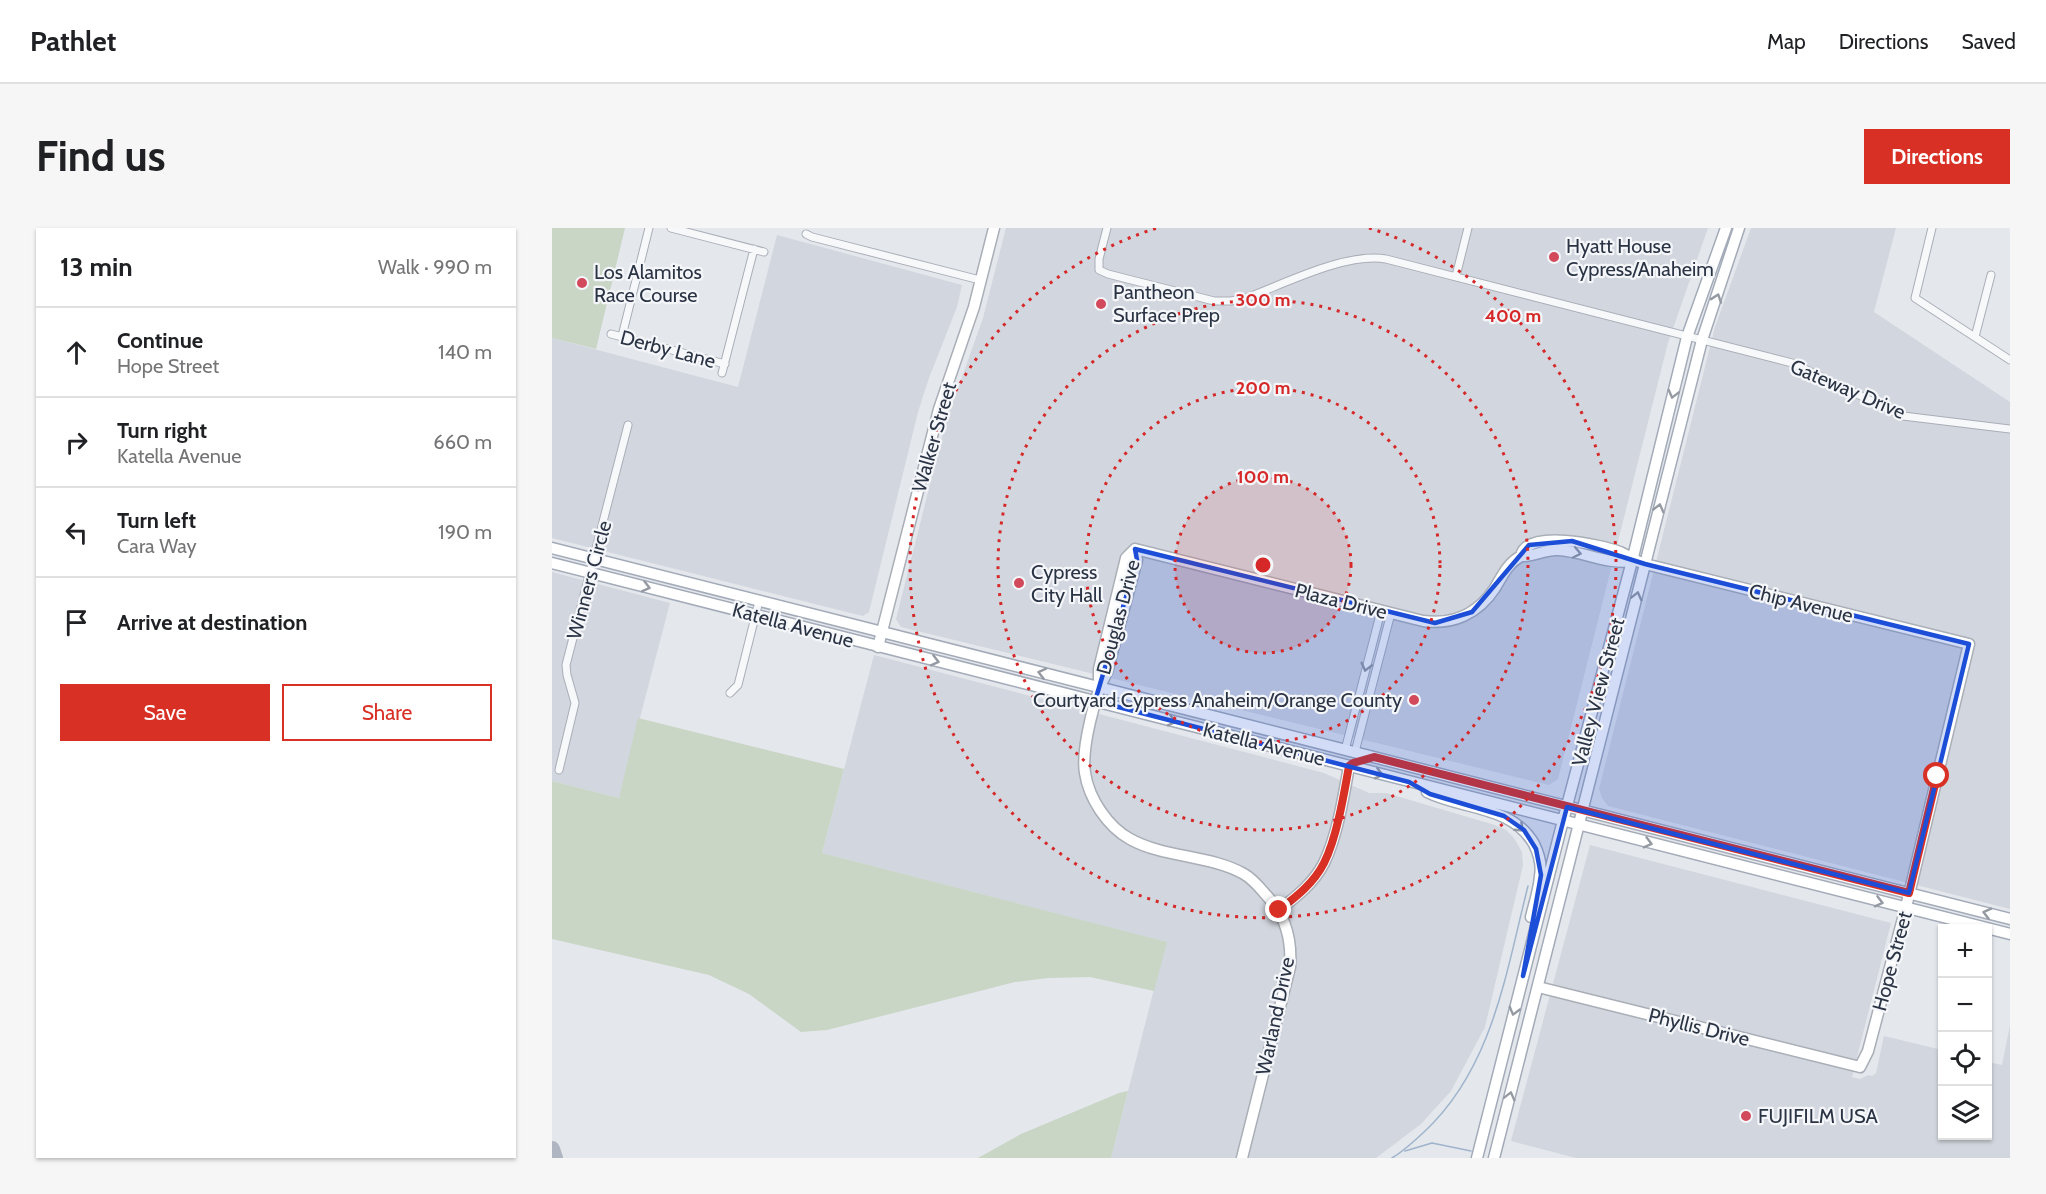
<!DOCTYPE html>
<html lang="en">
<head>
<meta charset="utf-8">
<style>
  body { margin:0; font-family:Cabin,sans-serif; background:#f6f6f6; color:#202124 }
  .controls { position:absolute; right:18px; bottom:18px; display:grid; overflow:hidden; border-radius:0px; box-shadow:0 2px 4px #0004 }
  .controls button { width:54px; height:54px; display:grid; place-items:center; padding:0; border:0; border-bottom:2px solid #e0e0e0; background:#fff; color:#202124; font:30px sans-serif }
  .stop { position:absolute; width:18px; height:18px; margin:-14px; border:4px solid #d93025; border-radius:50%; background:#fff }
  .stop.end { background:#d93025; border-color:#fff; box-shadow:0 2px 6px #0008 }
  .list { margin:0; padding:0; list-style:none }
  h2 { display:flex; justify-content:space-between; align-items:center; height:78px; margin:0; padding:0 24px; font-size:26px }
  h2 small { font-size:20px; font-weight:400; color:#757577 }
  .list li { display:grid; grid-template-columns:39px 1fr auto; gap:18px; align-items:center; box-sizing:border-box; height:90px; padding:0 24px; border-top:2px solid #e0e0e0 }
  .list b { display:block; font-size:22px; white-space:nowrap }
  .list p { margin:0; font-size:20px; white-space:nowrap; color:#757577 }
  .list em { font-size:20px; font-style:normal; color:#757577 }
  .actions { display:flex; gap:12px; padding:18px 24px }
  .actions a { flex:1; padding:14px 0; border:2px solid #d93025; border-radius:0px; text-align:center; font-size:21px; color:#d93025 }
  .actions .main { background:#d93025; color:#fff }
  .icon { flex:none; width:33px; height:33px; fill:none; stroke:currentColor; stroke-width:2; stroke-linecap:round; stroke-linejoin:round }
  .map { position:relative; flex:none; width:1458px; height:930px; overflow:hidden; border-radius:0px }
  header { display:flex; align-items:center; gap:36px; box-sizing:border-box; height:84px; padding:0 30px; background:#fff; border-bottom:2px solid #e0e0e0 }
  header strong { font-size:28px }
  nav { display:flex; gap:33px; margin-inline-start:auto; font-size:21px }
  .intro { display:flex; align-items:center; justify-content:space-between; box-sizing:border-box; height:144px; padding:0 36px }
  h1 { margin:0; font-size:42px }
  .button { padding:15px 27px; border-radius:0px; background:#d93025; color:#fff; font-size:21px; font-weight:700 }
  main { display:flex; gap:36px; padding:0 36px }
  aside { flex:1; background:#fff; border-radius:0px; box-shadow:0 2px 4px #0004 }
  .map>svg:first-child { display:block }
</style>
</head>
<body>
<header>
<strong>Pathlet</strong>
<nav><a>Map</a><a>Directions</a><a>Saved</a></nav>
</header>
<div class="intro"><h1>Find us</h1><a class="button">Directions</a></div>
<main>
<aside>
<h2>13 min<small>Walk · 990 m</small></h2>
<ul class="list">
<li><svg class="icon" aria-label="ahead" viewBox="0 0 24 24"><path d="M12 20V5M6 11l6-6 6 6"/></svg><div><b>Continue</b><p>Hope Street</p></div><em>140 m</em></li>
<li><svg class="icon" aria-label="right" viewBox="0 0 24 24"><path d="M7 20v-9h11M14 6l5 5-5 5"/></svg><div><b>Turn right</b><p>Katella Avenue</p></div><em>660 m</em></li>
<li><svg class="icon" aria-label="left" viewBox="0 0 24 24"><path d="M17 20v-9H6M10 6l-5 5 5 5"/></svg><div><b>Turn left</b><p>Cara Way</p></div><em>190 m</em></li>
<li><svg class="icon" aria-label="arrive" viewBox="0 0 24 24"><path d="M6 21V4h12l-3 4 3 4H6"/></svg><div><b>Arrive at destination</b></div></li>
</ul>
<div class="actions"><a class="main">Save</a><a>Share</a></div>
</aside>
<div class="map">
<svg width="1458" height="930" viewBox="0 0 1458 930">
  <rect width="100%" height="100%" fill="#e4e7ec"/>
  <path fill="#d2d6de" d="M454 0H1156L1116 115 1006 551 997 557 349 399 344 391 393 197 431 90Z
    M1199 0H1344L1322 84 1458 174V681L1056 578 1050 570 1047 561 1163 99Z
    M225 7 410 57 405 79 377 150 366 184 317 384 311 388 0 310V110L186 159Z
    M0 344 118 375 67 570 0 553Z
    M322 427 772 545 817 565H834L943 597 954 602 962 610 970 624 971 637 933 799 899 863 869 896 824 930H559L614 714 270 625Z
    M1038 617 1339 695 1300 849 1308 851 1316 847 1320 848 1324 845 1332 808 1390 822V908H1436V834L1450 837 1458 797V930H1024L959 913Z"/>
  <path fill="#c9d6c5" d="M0 0H73L44 121 0 110Z
    M86 490 292 541 270 625 615 714 602 763 538 749 496 750 463 754 275 802 249 804 197 766 157 747 0 711V553L67 570Z
    M576 863 559 930H426L469 906 567 865Z"/>
  <g fill="none" stroke-linecap="round" stroke-linejoin="round">
    <path stroke="#9fb4cc" stroke-width="1.5" d="M853 923 880 915 919 923
      M840 930C852 923 862 913 872 904 941 840 954 744 976 658"/>
    <path stroke="#b0b6c1" stroke-width="16" d="M0 921 3 930"/>
    <g stroke="#a9aeb7" stroke-width="9">
      <path id="street" d="M119 0 212 24
        M555 0 547 31V42L556 46 662 73H679L694 70C732 56 794 24 834 31L1240 135 1351 188 1458 201
        M1380 0 1363 70 1458 132
        M254 6 260 9 428 52
        M904 48 916 0
        M59 106 173 136
        M70 108 97 0
        M1423 109 1439 47
        M170 145 202 21
        M178 465 186 457 207 373
        M793 522 829 383
        M803 524 839 385
        M7 542 23 475 15 447 14 437 76 197"/>
    </g>
    <g stroke="#a9aeb7" stroke-width="13">
      <path id="secondary" d="M583 321 585 332 555 444C543 466 529 521 533 545 537 571 556 599 578 611 612 630 659 627 692 646 701 651 708 660 715 668 734 688 740 712 738 739L690 930
        M583 321 871 393C901 397 926 386 943 360 951 347 955 336 969 328 982 329 993 321 1006 322 1031 323 1055 337 1080 333
        M969 328C975 300 1049 317 1068 324 1077 328 1083 333 1093 336L1417 416 1354 679 1316 823 1308 839 986 759
        M326 419 387 181 422 79 442 0
        M547 457V441L574 330 583 321
        M727 682C744 669 762 655 772 635 785 609 792 567 797 538"/>
    </g>
    <g stroke="#a3abb8" stroke-width="13">
      <path id="primary" d="M0 320 1458 691
        M0 335 1458 706
        M875 564C911 582 960 577 982 616 987 626 990 637 988 648 987 662 982 676 979 689
        M925 930 1008 604 1080 333 1135 109 1174 0
        M942 930 1150 112 1187 0"/>
    </g>
    <use href="#street" stroke="#f7f8fa" stroke-width="7"/>
    <use href="#secondary" stroke="#fff" stroke-width="10"/>
    <use href="#primary" stroke="#fff" stroke-width="10"/>
  </g>
  <defs><path id="oneway-chevron" d="M-2-3.5L2.5 0L-2 3.5" fill="none" stroke-width="1.6" stroke-linecap="round" stroke-linejoin="round" transform="scale(1.5)"/></defs>
  <g stroke="#959aa2">
    <use href="#oneway-chevron" transform="translate(1165 70) rotate(-71)"/>
    <use href="#oneway-chevron" transform="translate(1121 166) rotate(104)"/>
    <use href="#oneway-chevron" transform="translate(1107 280) rotate(-76)"/>
    <use href="#oneway-chevron" transform="translate(1025 325) rotate(12)"/>
    <use href="#oneway-chevron" transform="translate(94 359) rotate(14)"/>
    <use href="#oneway-chevron" transform="translate(1085 368) rotate(-76)"/>
    <use href="#oneway-chevron" transform="translate(383 433) rotate(14)"/>
    <use href="#oneway-chevron" transform="translate(490 445) rotate(-166)"/>
    <use href="#oneway-chevron" transform="translate(620 493) rotate(14)"/>
    <use href="#oneway-chevron" transform="translate(827 546) rotate(14)"/>
    <use href="#oneway-chevron" transform="translate(968 600) rotate(43)"/>
    <use href="#oneway-chevron" transform="translate(1096 615) rotate(15)"/>
    <use href="#oneway-chevron" transform="translate(1327 674) rotate(14)"/>
    <use href="#oneway-chevron" transform="translate(1435 685) rotate(-166)"/>
    <use href="#oneway-chevron" transform="translate(962 783) rotate(105)"/>
    <use href="#oneway-chevron" transform="translate(958 868) rotate(-76)"/>
  </g>
  <use stroke="#9196a0" href="#oneway-chevron" transform="translate(814 439) rotate(104)"/>
  <g fill="none" stroke-linecap="round" stroke-linejoin="round">
    <path stroke="#d93025" stroke-width="8" d="M727 682C744 669 762 655 772 635 785 609 792 566 797 538L801 535 822 529 1357 665 1385 548"/>
  </g>
  <path fill="#1d4ed8" fill-opacity="0.2" stroke="#1d4ed8" stroke-width="4.5" stroke-linejoin="round" d="M1020 313 1093 336 1417 416 1357 665 1015 579 971 748 989 647 984 621 972 602 952 588 878 566 857 554 543 473 585 332 583 321 883 395 920 384 977 317Z"/>
  <circle cx="711" cy="337" r="88" fill="#d62828" fill-opacity=".12"/>
  <g fill="none" stroke="#d62828" stroke-width="3" stroke-dasharray="3 6">
    <circle cx="711" cy="337" r="88"/>
    <circle cx="711" cy="337" r="177"/>
    <circle cx="711" cy="337" r="265"/>
    <path d="M817 0A353 353 0 1 1 605 0"/>
  </g>
  <g fill="#d1495b" stroke="#f4f6f9" stroke-width="2">
    <circle cx="1002" cy="29" r="6"/>
    <circle cx="30" cy="55" r="6"/>
    <circle cx="549" cy="76" r="6"/>
    <circle cx="467" cy="355" r="6"/>
    <circle cx="862" cy="472" r="6"/>
    <circle cx="1194" cy="888" r="6"/>
  </g>
  <g text-anchor="middle" dominant-baseline="central" stroke-width="4.5" stroke-linejoin="round" paint-order="stroke">
    <g font-size="20" fill="#2b3445" stroke="#f4f6f9" text-anchor="start">
      <text x="1014" y="18">Hyatt House<tspan x="1014" dy="23">Cypress/Anaheim</tspan></text>
      <text x="42" y="44">Los Alamitos<tspan x="42" dy="23">Race Course</tspan></text>
      <text x="561" y="64">Pantheon<tspan x="561" dy="23">Surface Prep</tspan></text>
      <text x="479" y="344">Cypress<tspan x="479" dy="23">City Hall</tspan></text>
      <text x="850" y="472" text-anchor="end">Courtyard Cypress Anaheim/Orange County</text>
      <text x="1206" y="888">FUJIFILM USA</text>
    </g>
    <g font-size="20" fill="#2b3445" stroke="#f4f6f9">
      <text transform="translate(116 121) rotate(15)">Derby Lane</text>
      <text transform="translate(1296 161) rotate(23)">Gateway Drive</text>
      <text transform="translate(382 209) rotate(-74)">Walker Street</text>
      <text transform="translate(37 352) rotate(-75)">Winners Circle</text>
      <text transform="translate(789 373) rotate(14)">Plaza Drive</text>
      <text transform="translate(1249 375) rotate(14)">Chip Avenue</text>
      <text transform="translate(566 389) rotate(-75)">Douglas Drive</text>
      <text transform="translate(241 397) rotate(15)">Katella Avenue</text>
      <text transform="translate(1046 464) rotate(-75)">Valley View Street</text>
      <text transform="translate(712 516) rotate(14)">Katella Avenue</text>
      <text transform="translate(1340 733) rotate(-75)">Hope Street</text>
      <text transform="translate(723 788) rotate(-78)">Warland Drive</text>
      <text transform="translate(1147 799) rotate(14)">Phyllis Drive</text>
    </g>
  </g>
  <circle cx="711" cy="337" r="9" fill="#d62828" stroke="#f4f6f9" stroke-width="3"/>
  <g font-size="18" text-anchor="middle" font-weight="bold" fill="#d62828" stroke="#f4f6f9" stroke-width="4.5" stroke-linejoin="round" paint-order="stroke">
    <text x="711" y="78">300 m</text>
    <text x="961" y="94">400 m</text>
    <text x="711" y="166">200 m</text>
    <text x="711" y="255">100 m</text>
  </g>
</svg>
<div class="controls">
<button>+</button>
<button>−</button>
<button><svg class="icon" aria-label="locate" viewBox="0 0 24 24"><circle cx="12" cy="12" r="6"/><path d="M12 2v4M12 18v4M2 12h4M18 12h4"/></svg></button>
<button><svg class="icon" aria-label="layers" viewBox="0 0 24 24"><path d="M12 4l9 5-9 5-9-5zM3 14l9 5 9-5"/></svg></button>
</div>
<div class="stop" style="left:1385px;top:548px"></div>
<div class="stop end" style="left:727px;top:682px"></div>
</div>
</main>
</body>
</html>
